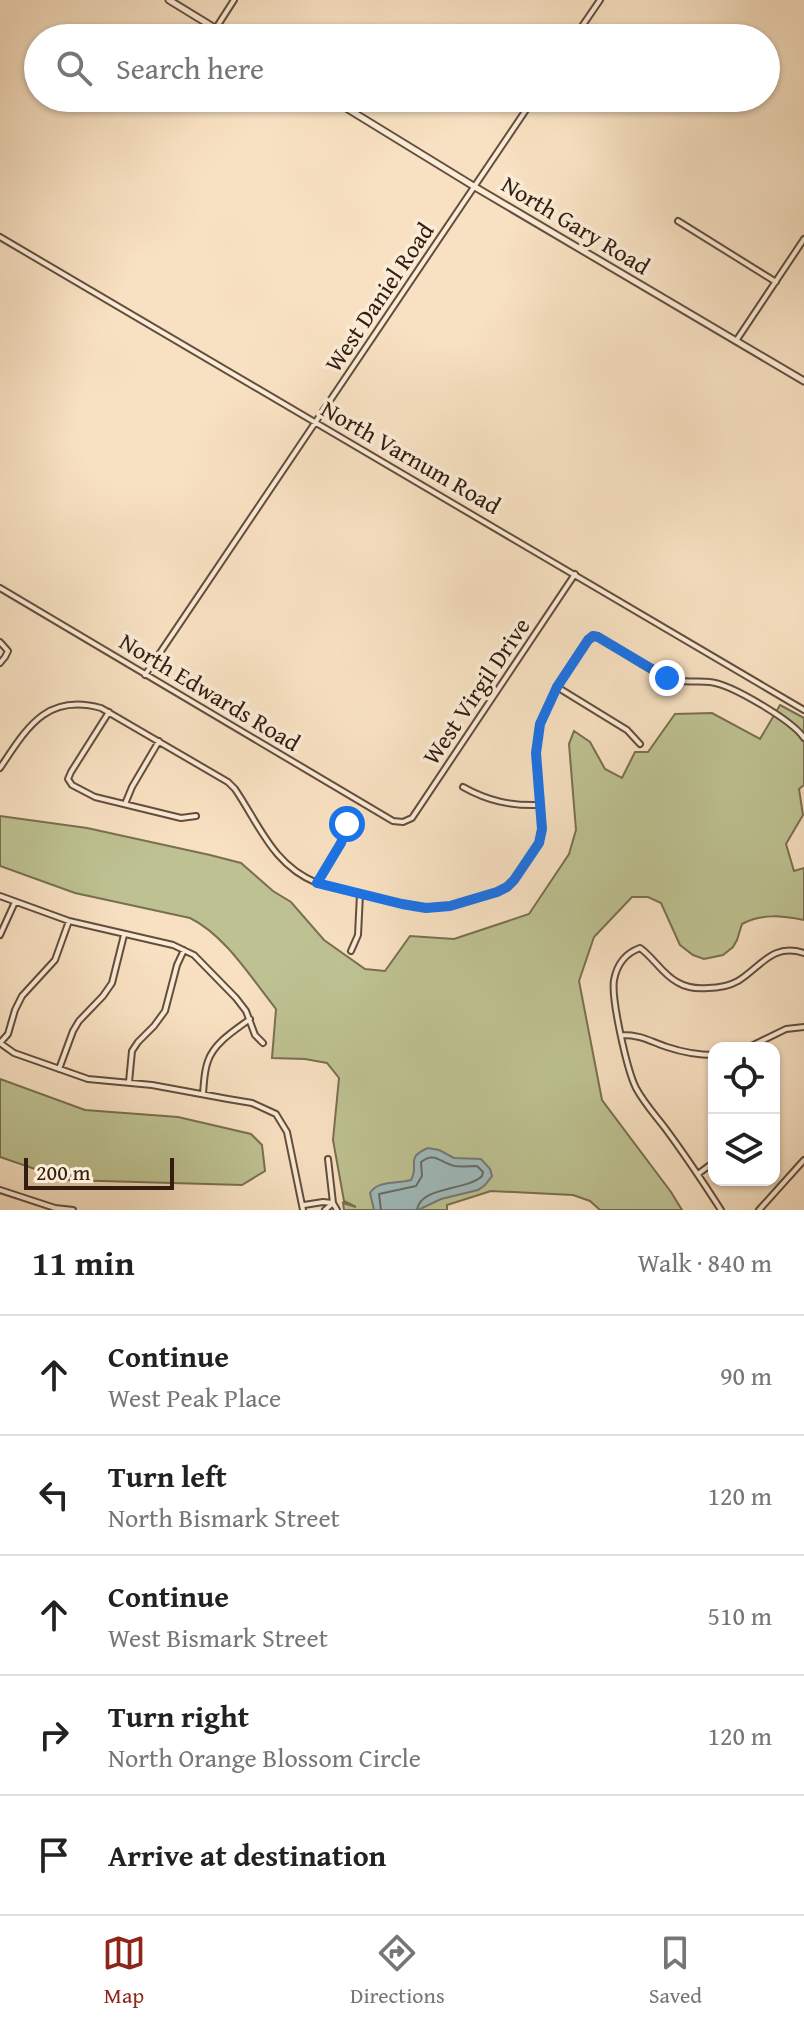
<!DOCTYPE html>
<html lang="en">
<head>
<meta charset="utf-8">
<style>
  body { margin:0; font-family:"Gentium Book Plus",serif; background:#f6f6f6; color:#222 }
  .controls { position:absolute; right:24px; bottom:24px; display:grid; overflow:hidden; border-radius:16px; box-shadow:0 2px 6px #0004 }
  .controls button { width:72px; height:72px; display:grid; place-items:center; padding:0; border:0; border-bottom:2px solid #e0e0e0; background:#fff; color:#222; font:40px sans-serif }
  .scale { position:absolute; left:24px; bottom:20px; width:150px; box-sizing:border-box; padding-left:8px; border:4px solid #341c10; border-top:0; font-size:22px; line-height:28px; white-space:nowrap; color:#341c10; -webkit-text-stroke:6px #faecd7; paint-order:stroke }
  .stop { position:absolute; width:24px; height:24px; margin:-18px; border:6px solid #1a73e8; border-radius:50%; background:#fff }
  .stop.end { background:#1a73e8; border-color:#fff; box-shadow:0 2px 8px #0008 }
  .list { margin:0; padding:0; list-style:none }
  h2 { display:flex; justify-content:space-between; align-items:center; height:104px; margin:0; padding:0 32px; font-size:34px }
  h2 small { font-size:26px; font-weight:400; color:#767676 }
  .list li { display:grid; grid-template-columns:52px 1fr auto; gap:24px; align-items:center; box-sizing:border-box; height:120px; padding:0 32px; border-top:2px solid #e0e0e0 }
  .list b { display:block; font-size:30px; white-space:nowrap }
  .list p { margin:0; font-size:26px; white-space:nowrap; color:#767676 }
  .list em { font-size:26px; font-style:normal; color:#767676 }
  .icon { flex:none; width:44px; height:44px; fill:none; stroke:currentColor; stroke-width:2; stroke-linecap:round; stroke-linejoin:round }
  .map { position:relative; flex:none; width:804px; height:1210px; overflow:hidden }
  .search { position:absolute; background:#fff; box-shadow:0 2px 6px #0004; left:24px; right:24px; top:24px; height:88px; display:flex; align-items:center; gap:20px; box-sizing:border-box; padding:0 28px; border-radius:44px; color:#767676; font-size:30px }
  .sheet { height:704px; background:#fff }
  nav { display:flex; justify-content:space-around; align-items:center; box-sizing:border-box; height:112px; border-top:2px solid #e0e0e0; background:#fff; font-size:22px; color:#767676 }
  nav a { display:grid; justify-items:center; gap:4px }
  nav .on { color:#8f2418 }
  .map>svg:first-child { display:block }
</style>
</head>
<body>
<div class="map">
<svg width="804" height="1210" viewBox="0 0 804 1210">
  <rect width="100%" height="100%" fill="#f8e1c2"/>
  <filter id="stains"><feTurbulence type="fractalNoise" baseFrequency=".0025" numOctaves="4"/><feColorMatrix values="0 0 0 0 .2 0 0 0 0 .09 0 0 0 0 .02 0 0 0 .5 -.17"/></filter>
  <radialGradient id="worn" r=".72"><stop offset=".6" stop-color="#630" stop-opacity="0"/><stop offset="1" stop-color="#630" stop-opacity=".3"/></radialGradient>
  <path fill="#bec292" stroke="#796f51" stroke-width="2" d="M780 705 804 718V785L799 789 803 815 786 844 794 871 804 868V920C783 916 762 913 742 924L737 940 733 947 723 955 704 959 693 955 680 945 661 903 648 897H632L594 937 579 981 602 1100 671 1192 682 1210H600L590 1201 573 1195 491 1191 447 1205V1210H344L343 1203 356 1207 344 1201 333 1140 339 1078 327 1063 305 1059 272 1058 276 1009C252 979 225 935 190 918L75 893 0 866V816L87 828 210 855 241 863 273 891 291 902 324 940 365 969 385 971 410 936 454 939 529 914 569 854 576 830 569 744 574 731 590 742 605 769 622 778 635 752H648L675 714 712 713 760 739Z
    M0 1079 85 1110 178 1117 251 1134 262 1145 265 1171 242 1185 67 1180 0 1157Z"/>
  <path fill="#a0bbbc" stroke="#757b77" stroke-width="2" d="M428 1148 439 1150 454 1158 481 1159 490 1169 492 1176 485 1185 478 1190 441 1199 418 1210H374L370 1193C378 1180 397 1184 411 1180 420 1164 404 1158 428 1148Z"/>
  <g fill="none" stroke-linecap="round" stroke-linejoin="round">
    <path stroke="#6a6c66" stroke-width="2" d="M381 1210 379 1194 416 1186 422 1176 421 1162C435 1151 440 1163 455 1166 462 1167 469 1166 477 1166L483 1172 482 1176C467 1191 420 1186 417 1210"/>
    <g stroke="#654d3c" stroke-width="8">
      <path id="minor" d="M216 28 234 0
        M574 38 600 0
        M678 221 776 282
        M0 237 804 710
        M736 341 804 239
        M0 588 393 821 403 822 412 818 575 574
        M0 642 8 651 5 657 0 663
        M145 675 534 98
        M557 687 627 730 640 744
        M109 712 71 772 68 779 72 785 95 797 181 818 196 816
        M0 768C27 728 46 693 101 708L228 782 235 789C260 826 273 865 317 883L402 904 426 908 450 906 497 892 507 887 514 880 539 843 542 829 536 753 540 724 557 687 588 640 593 636 598 637C621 650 643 667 667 678 681 684 696 680 710 682 731 684 793 721 804 738
        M463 787C488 801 511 806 540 805
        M125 804 132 787 159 741
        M317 882 341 843 347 824
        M0 896 69 921 173 945 194 955 236 998 246 1011 255 1035 263 1043
        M0 935 15 902
        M351 951 358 935 360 894
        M622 1035C642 1035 649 1041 667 1047 682 1052 698 1055 714 1055
        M0 1043 14 1053 88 1079 152 1085 228 1099 252 1103 276 1114 287 1132 303 1210
        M0 1043 8 1034 15 1010 22 996 55 960 69 921
        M747 1048 786 1029 804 1027
        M712 1055 714 1082
        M59 1069 73 1031 79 1021 103 996 112 983 124 935
        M129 1082 132 1051 138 1042 154 1026 165 1011 177 965 184 950
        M203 1094C204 1083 204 1071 208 1061 214 1043 235 1030 250 1019
        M328 1159 333 1203 337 1210
        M698 1174 714 1162
        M0 1190 55 1208 73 1210
        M304 1205 323 1202 333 1203
        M325 1210 333 1203
        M721 1210C703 1182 685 1155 665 1128 655 1115 644 1103 636 1088 627 1070 611 999 614 980 617 964 626 953 640 948 654 958 662 974 677 982 687 988 697 989 708 988 719 988 729 986 738 981 762 966 772 943 804 953
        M759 1210 804 1160"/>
    </g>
    <g stroke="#654d3c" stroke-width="9">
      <path id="tertiary" d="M169 0 231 38
        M330 98 475 187 804 381"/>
    </g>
    <use href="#minor" stroke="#faecd7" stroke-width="4"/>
    <use href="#tertiary" stroke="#faecd7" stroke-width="5"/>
  </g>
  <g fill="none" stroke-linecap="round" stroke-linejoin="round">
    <path stroke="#1a73e8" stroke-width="10" d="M347 824 341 843 317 883 402 904 426 908 450 906 497 892 507 887 514 880 539 843 542 829 536 753 540 724 557 687 588 640 593 636 598 637 667 678"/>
  </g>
  <g text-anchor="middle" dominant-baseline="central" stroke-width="7" stroke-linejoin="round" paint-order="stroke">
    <g font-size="24" fill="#341c10" stroke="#faecd7">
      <text transform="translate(576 225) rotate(31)">North Gary Road</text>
      <text transform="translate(379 297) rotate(-56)">West Daniel Road</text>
      <text transform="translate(411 457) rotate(30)">North Varnum Road</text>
      <text transform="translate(476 691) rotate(-56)">West Virgil Drive</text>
      <text transform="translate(210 692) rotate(31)">North Edwards Road</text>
    </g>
  </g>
  <rect width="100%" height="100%" filter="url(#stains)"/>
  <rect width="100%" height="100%" fill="url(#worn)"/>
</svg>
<div class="controls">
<button><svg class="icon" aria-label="locate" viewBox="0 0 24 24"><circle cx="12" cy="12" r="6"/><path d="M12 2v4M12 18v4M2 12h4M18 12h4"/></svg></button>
<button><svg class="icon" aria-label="layers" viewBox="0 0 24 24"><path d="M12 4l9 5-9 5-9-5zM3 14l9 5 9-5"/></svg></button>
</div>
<div class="scale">200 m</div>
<div class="stop" style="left:347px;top:824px"></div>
<div class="stop end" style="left:667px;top:678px"></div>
<div class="search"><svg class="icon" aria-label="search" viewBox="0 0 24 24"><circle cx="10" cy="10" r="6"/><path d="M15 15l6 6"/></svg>Search here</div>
</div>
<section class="sheet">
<h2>11 min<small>Walk · 840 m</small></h2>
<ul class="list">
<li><svg class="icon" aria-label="ahead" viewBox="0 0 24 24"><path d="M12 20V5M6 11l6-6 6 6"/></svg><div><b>Continue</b><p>West Peak Place</p></div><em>90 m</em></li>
<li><svg class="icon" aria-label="left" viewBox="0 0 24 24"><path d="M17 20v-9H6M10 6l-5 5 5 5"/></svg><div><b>Turn left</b><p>North Bismark Street</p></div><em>120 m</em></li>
<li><svg class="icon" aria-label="ahead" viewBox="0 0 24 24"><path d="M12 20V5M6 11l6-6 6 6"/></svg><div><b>Continue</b><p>West Bismark Street</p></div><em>510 m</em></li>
<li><svg class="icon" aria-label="right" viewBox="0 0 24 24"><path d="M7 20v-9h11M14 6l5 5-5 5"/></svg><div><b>Turn right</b><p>North Orange Blossom Circle</p></div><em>120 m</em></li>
<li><svg class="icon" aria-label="arrive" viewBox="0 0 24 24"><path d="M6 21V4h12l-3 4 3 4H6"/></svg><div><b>Arrive at destination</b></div></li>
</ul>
</section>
<nav>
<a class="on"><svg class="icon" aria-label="map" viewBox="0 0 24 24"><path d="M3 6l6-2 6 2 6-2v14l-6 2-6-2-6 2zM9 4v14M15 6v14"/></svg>Map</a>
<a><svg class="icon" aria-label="directions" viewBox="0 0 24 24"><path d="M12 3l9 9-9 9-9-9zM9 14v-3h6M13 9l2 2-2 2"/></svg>Directions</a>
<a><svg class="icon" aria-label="saved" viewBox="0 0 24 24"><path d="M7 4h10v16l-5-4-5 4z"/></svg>Saved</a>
</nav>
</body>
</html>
